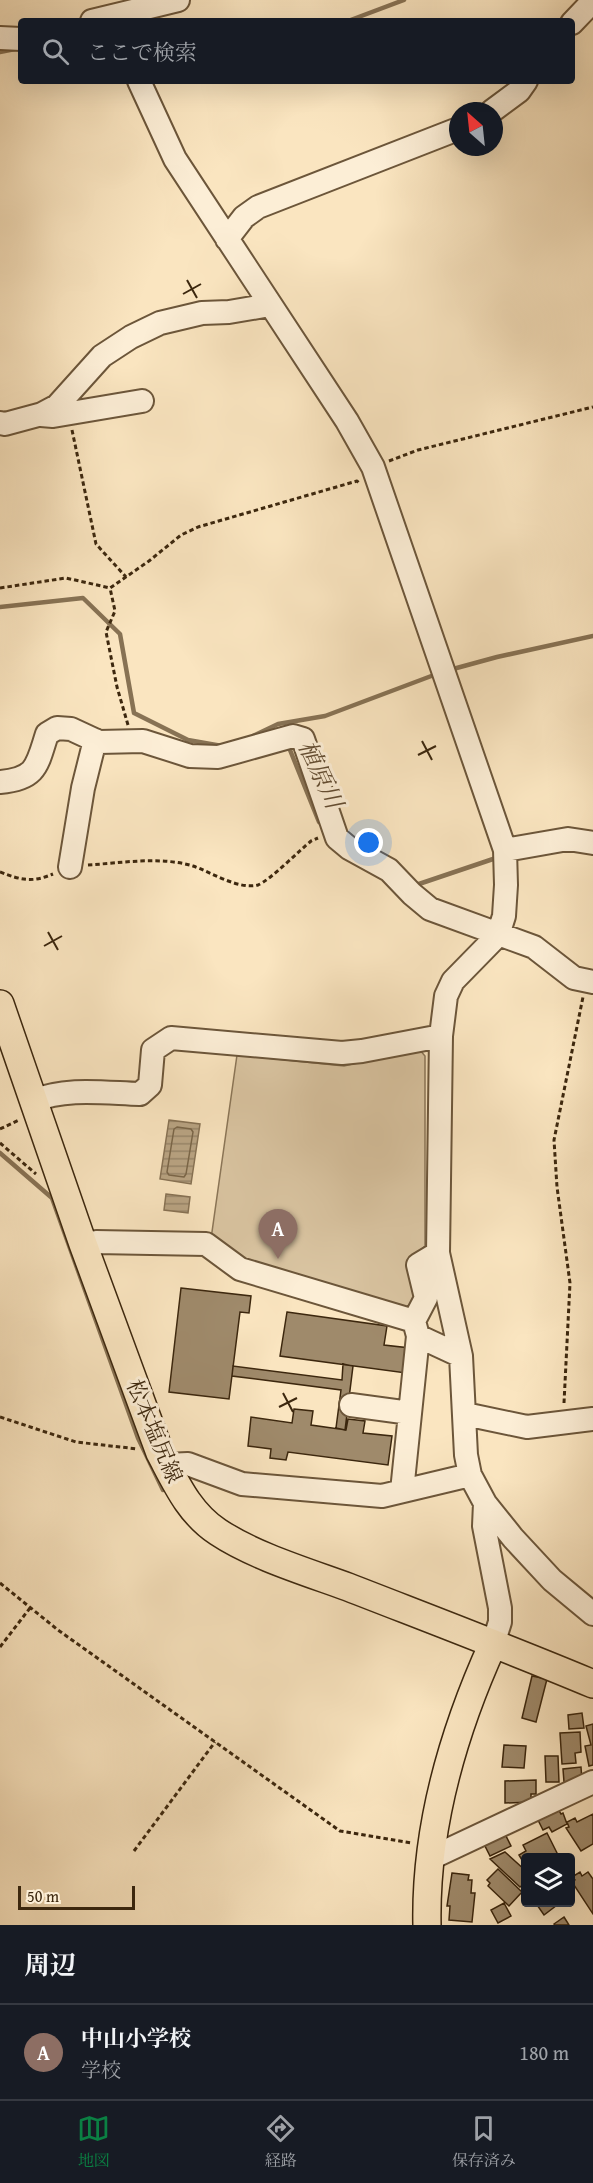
<!DOCTYPE html>
<html lang="ja">
<head>
<meta charset="utf-8">
<style>
  body { margin:0; font-family:"Gentium Book Plus","Noto Serif JP",serif; background:#20242c; color:#f1f3f6 }
  .controls { position:absolute; right:18px; bottom:18px; display:grid; overflow:hidden; border-radius:6px; box-shadow:0 6px 24px #0002 }
  .controls button { width:54px; height:54px; display:grid; place-items:center; padding:0; border:0; border-bottom:2px solid #363941; background:#171b24; color:#f1f3f6; font:30px sans-serif }
  .compass { position:absolute; left:449px; top:102px; width:54px; height:54px; border-radius:50%; background:#171b24; box-shadow:0 6px 24px #0002; rotate:333deg }
  .scale { position:absolute; left:18px; bottom:15px; width:117px; box-sizing:border-box; padding-left:6px; border:3px solid #3c270e; border-top:0; font-size:16px; line-height:21px; white-space:nowrap; color:#3c270e; -webkit-text-stroke:4px #fceed6; paint-order:stroke }
  .you { position:absolute; left:369px; top:843px; width:21px; height:21px; margin:-15px; border:4px solid #fff; border-radius:50%; background:#1a73e8; box-shadow:0 0 0 9px #1a73e833 }
  .badge { display:grid; place-items:center; width:39px; height:39px; border-radius:50%; background:#0b8043; color:#fff; font-size:20px; font-weight:700 }
  .pin { position:absolute; translate:-50% -50px; filter:drop-shadow(0 2px 3px #0008) }
  .pin::after { content:''; position:absolute; top:32px; width:21px; height:18px; background:inherit; clip-path:polygon(0 0,100% 0,50% 100%) }
  .list { margin:0; padding:0; list-style:none }
  h2 { display:flex; justify-content:space-between; align-items:center; height:78px; margin:0; padding:0 24px; font-size:26px }
  h2 small { font-size:20px; font-weight:400; color:#9ea1a6 }
  .list li { display:grid; grid-template-columns:39px 1fr auto; gap:18px; align-items:center; box-sizing:border-box; height:96px; padding:0 24px; border-top:2px solid #363941 }
  .list b { display:block; font-size:22px; white-space:nowrap }
  .list p { margin:0; font-size:20px; white-space:nowrap; color:#9ea1a6 }
  .list em { font-size:20px; font-style:normal; color:#9ea1a6 }
  .icon { flex:none; width:33px; height:33px; fill:none; stroke:currentColor; stroke-width:2; stroke-linecap:round; stroke-linejoin:round }
  .map { position:relative; flex:none; width:593px; height:1925px; overflow:hidden }
  .search { position:absolute; background:#171b24; box-shadow:0 6px 24px #0002; left:18px; right:18px; top:18px; height:66px; display:flex; align-items:center; gap:15px; box-sizing:border-box; padding:0 21px; border-radius:6px; color:#9ea1a6; font-size:22px }
  .sheet { height:174px; background:#171b24 }
  nav { display:flex; justify-content:space-around; align-items:center; box-sizing:border-box; height:84px; border-top:2px solid #363941; background:#171b24; font-size:16px; color:#9ea1a6 }
  nav a { display:grid; justify-items:center; gap:3px }
  nav .on { color:#0b8043 }
  .map>svg:first-child { display:block }
</style>
</head>
<body>
<div class="map">
<svg width="593" height="1925" viewBox="0 0 593 1925">
  <defs>
    <pattern id="water-rules" width="6" height="5" patternUnits="userSpaceOnUse" patternTransform="scale(1.5)"><rect width="6" height="5" fill="#b9a483"/><path d="M0 2.5h6" fill="none" stroke="#98866a"/></pattern>
  </defs>
  <rect width="100%" height="100%" fill="#fae5c0"/>
  <filter id="stains"><feTurbulence type="fractalNoise" baseFrequency=".00333" numOctaves="4"/><feColorMatrix values="0 0 0 0 .2 0 0 0 0 .09 0 0 0 0 .02 0 0 0 .5 -.17"/></filter>
  <radialGradient id="worn" r=".72"><stop offset=".6" stop-color="#630" stop-opacity="0"/><stop offset="1" stop-color="#630" stop-opacity=".3"/></radialGradient>
  <path fill="#dac5a2" stroke="#8b7658" stroke-width="1.5" d="M419 1049 425 1056V1246L411 1259 416 1314 241 1264 211 1239 237 1055 344 1066Z"/>
  <path fill="url(#water-rules)" stroke="#877254" stroke-width="1.5" d="M169 1120 200 1124 191 1184 160 1179Z
    M166 1194 190 1197 188 1213 164 1210Z"/>
  <g fill="none" stroke-linecap="round" stroke-linejoin="round">
    <path stroke="#7a6648" stroke-width="1.5" d="M177 1127 191 1129 193 1132 186 1174 184 1177 169 1175 167 1172 174 1129Z"/>
    <path stroke="#877254" stroke-width="4.5" d="M348 21 404 0
      M0 52 15 49
      M0 607 83 598 120 634 134 713 188 740 222 746
      M453 669 497 657 593 636
      M253 736 278 724 325 716 434 675
      M288 745 319 822 323 824
      M413 886 496 858
      M0 1153 52 1198 138 1438 163 1490"/>
  </g>
  <path fill="#9f8a6b" stroke="#3c270e" stroke-width="1.5" d="M181 1288 251 1296 249 1313 240 1312 229 1399 169 1392Z
    M287 1312 387 1326 384 1345 410 1348 406 1373 280 1356Z
    M343 1364 353 1366 345 1430 336 1428 341 1390 232 1376 233 1366 342 1380Z
    M294 1409 313 1411 311 1425 346 1430 348 1419 365 1421 363 1433 392 1436 388 1465 288 1452 286 1460 270 1458 271 1449 248 1446 251 1417 292 1423Z
    M532 1676 547 1679 536 1722 522 1718Z
    M582 1713 584 1728 569 1729 568 1715Z
    M593 1724V1765L589 1766 585 1746 591 1745 586 1726Z
    M580 1732 581 1752 575 1753 576 1763 562 1764 560 1733Z
    M504 1745 526 1746 524 1768 502 1767Z
    M545 1756H558L559 1782H546Z
    M581 1767 582 1781 564 1782 563 1769Z
    M536 1780V1794H531V1802L505 1803V1781Z
    M557 1807 561 1814 563 1813 567 1824 552 1832 549 1827 543 1830 537 1818Z
    M593 1814V1844L581 1851 566 1828 569 1827 567 1822 575 1818 577 1822Z
    M547 1833 558 1855 553 1858H526V1867L519 1855 526 1851 523 1845Z
    M505 1834 511 1846 490 1856 484 1844Z
    M505 1852 526 1871V1882L520 1887 490 1859Z
    M498 1869 522 1892 509 1906 488 1886 490 1883 487 1880Z
    M580 1872 582 1876 588 1872 593 1879V1914L572 1882 575 1880 572 1877Z
    M452 1873 469 1875 468 1880H472L471 1893H475L472 1922 449 1920 450 1906H447Z
    M535 1902H561L544 1915Z
    M504 1903 511 1916 498 1923 491 1910Z
    M564 1917 569 1925H555L554 1924Z"/>
  <g fill="none" stroke-linecap="round" stroke-linejoin="round">
    <g stroke="#6c563a" stroke-width="26">
      <path id="minor" d="M92 21 178 0
        M572 23 593 1
        M0 38 21 39
        M139 81 175 159 347 421 373 467 505 850 506 885 504 916 498 935 453 981 446 996 441 1036 438 1253 461 1356 466 1455 470 1475 485 1503 513 1538 552 1580 593 1614
        M492 111 519 91 526 81
        M227 239 244 217 258 207 458 129
        M41 415 53 416 142 401
        M0 423 5 424 42 414 57 406 102 356 131 337 160 323 202 313 229 312 270 305
        M0 782C37 779 37 765 47 734L57 728 71 729 99 742 143 741 190 756 218 757 293 736 303 739 337 838 349 848 389 870 412 894 430 909 534 947 574 978 593 982
        M505 850 568 839 593 843
        M70 867 83 788 95 740
        M33 1101C66 1087 105 1093 140 1094L150 1085 153 1050 171 1038 342 1053 362 1051 441 1036
        M83 1244 96 1242 206 1244 240 1269 414 1321 418 1336 402 1491
        M414 1321 426 1298 418 1265 438 1253
        M418 1336 461 1356
        M351 1405 410 1413
        M465 1414 527 1427 593 1419
        M166 1465 188 1464 242 1484 382 1496 470 1475
        M485 1503 484 1526 500 1608V1622L493 1644
        M429 1859 593 1782"/>
    </g>
    <g stroke="#3c270e" stroke-width="30">
      <path id="major" d="M0 1004 83 1244 160 1453C176 1483 189 1513 218 1532 254 1556 307 1572 348 1587 430 1619 512 1650 593 1684
        M427 1925C425 1827 453 1732 493 1644"/>
    </g>
    <path stroke="#3c270e" stroke-width="3" stroke-dasharray="4.5 3" stroke-linecap="butt" d="M72 430 96 544 126 577
      M389 461 418 450 593 407
      M0 588 66 578 110 588
      M128 725 117 687 106 632 115 611 110 588 149 561 181 535 198 527 357 481 359 483
      M88 865C121 863 160 856 193 866 211 872 238 890 258 885 269 881 300 850 311 841L318 838
      M0 872C21 880 32 883 53 874
      M0 1129 19 1120
      M0 1143 36 1174
      M564 1403 570 1283 557 1187 554 1140 583 997
      M0 1417 76 1442 138 1449
      M0 1583 58 1630 340 1831 411 1843
      M0 1647 30 1608
      M134 1851 215 1742"/>
    <use href="#minor" stroke="#fceed6" stroke-width="22"/>
    <use href="#major" stroke="#fae5c0" stroke-width="27"/>
  </g>
  <path fill="none" stroke="#3c270e" stroke-width="2" d="M187 280 197 298M183 294 201 284M422 741 432 760M418 755 436 746M48 932 58 950M44 946 62 936M283 1393 293 1412M279 1407 297 1398"/>
  <g text-anchor="middle" dominant-baseline="central" stroke-width="6" stroke-linejoin="round" paint-order="stroke">
    <g font-size="22" fill="#3c270e" stroke="#fceed6">
      <text transform="translate(155 1431) rotate(67)">松本塩尻線</text>
    </g>
    <g font-size="24" font-style="italic" fill="#624c31" stroke="#fceed6">
      <text transform="translate(321 774) rotate(65)">植原川</text>
    </g>
  </g>
  <rect width="100%" height="100%" filter="url(#stains)"/>
  <rect width="100%" height="100%" fill="url(#worn)"/>
</svg>
<div class="controls">
<button><svg class="icon" aria-label="layers" viewBox="0 0 24 24"><path d="M12 4l9 5-9 5-9-5zM3 14l9 5 9-5"/></svg></button>
</div>
<svg class="compass" viewBox="-18 -18 36 36"><path d="M0-13l5 13h-10z" fill="#e53935"/><path d="M0 13l5-13h-10z" fill="#9ea1a6"/></svg>
<div class="scale">50 m</div>
<div class="you"></div>
<div class="pin badge" style="left:278px;top:1259px;background:#8d6e63">A</div>
<div class="search"><svg class="icon" aria-label="search" viewBox="0 0 24 24"><circle cx="10" cy="10" r="6"/><path d="M15 15l6 6"/></svg>ここで検索</div>
</div>
<section class="sheet">
<h2>周辺<small></small></h2>
<ul class="list">
<li><span class="badge" style="background:#8d6e63">A</span><div><b>中山小学校</b><p>学校</p></div><em>180 m</em></li>
</ul>
</section>
<nav>
<a class="on"><svg class="icon" aria-label="map" viewBox="0 0 24 24"><path d="M3 6l6-2 6 2 6-2v14l-6 2-6-2-6 2zM9 4v14M15 6v14"/></svg>地図</a>
<a><svg class="icon" aria-label="directions" viewBox="0 0 24 24"><path d="M12 3l9 9-9 9-9-9zM9 14v-3h6M13 9l2 2-2 2"/></svg>経路</a>
<a><svg class="icon" aria-label="saved" viewBox="0 0 24 24"><path d="M7 4h10v16l-5-4-5 4z"/></svg>保存済み</a>
</nav>
</body>
</html>
